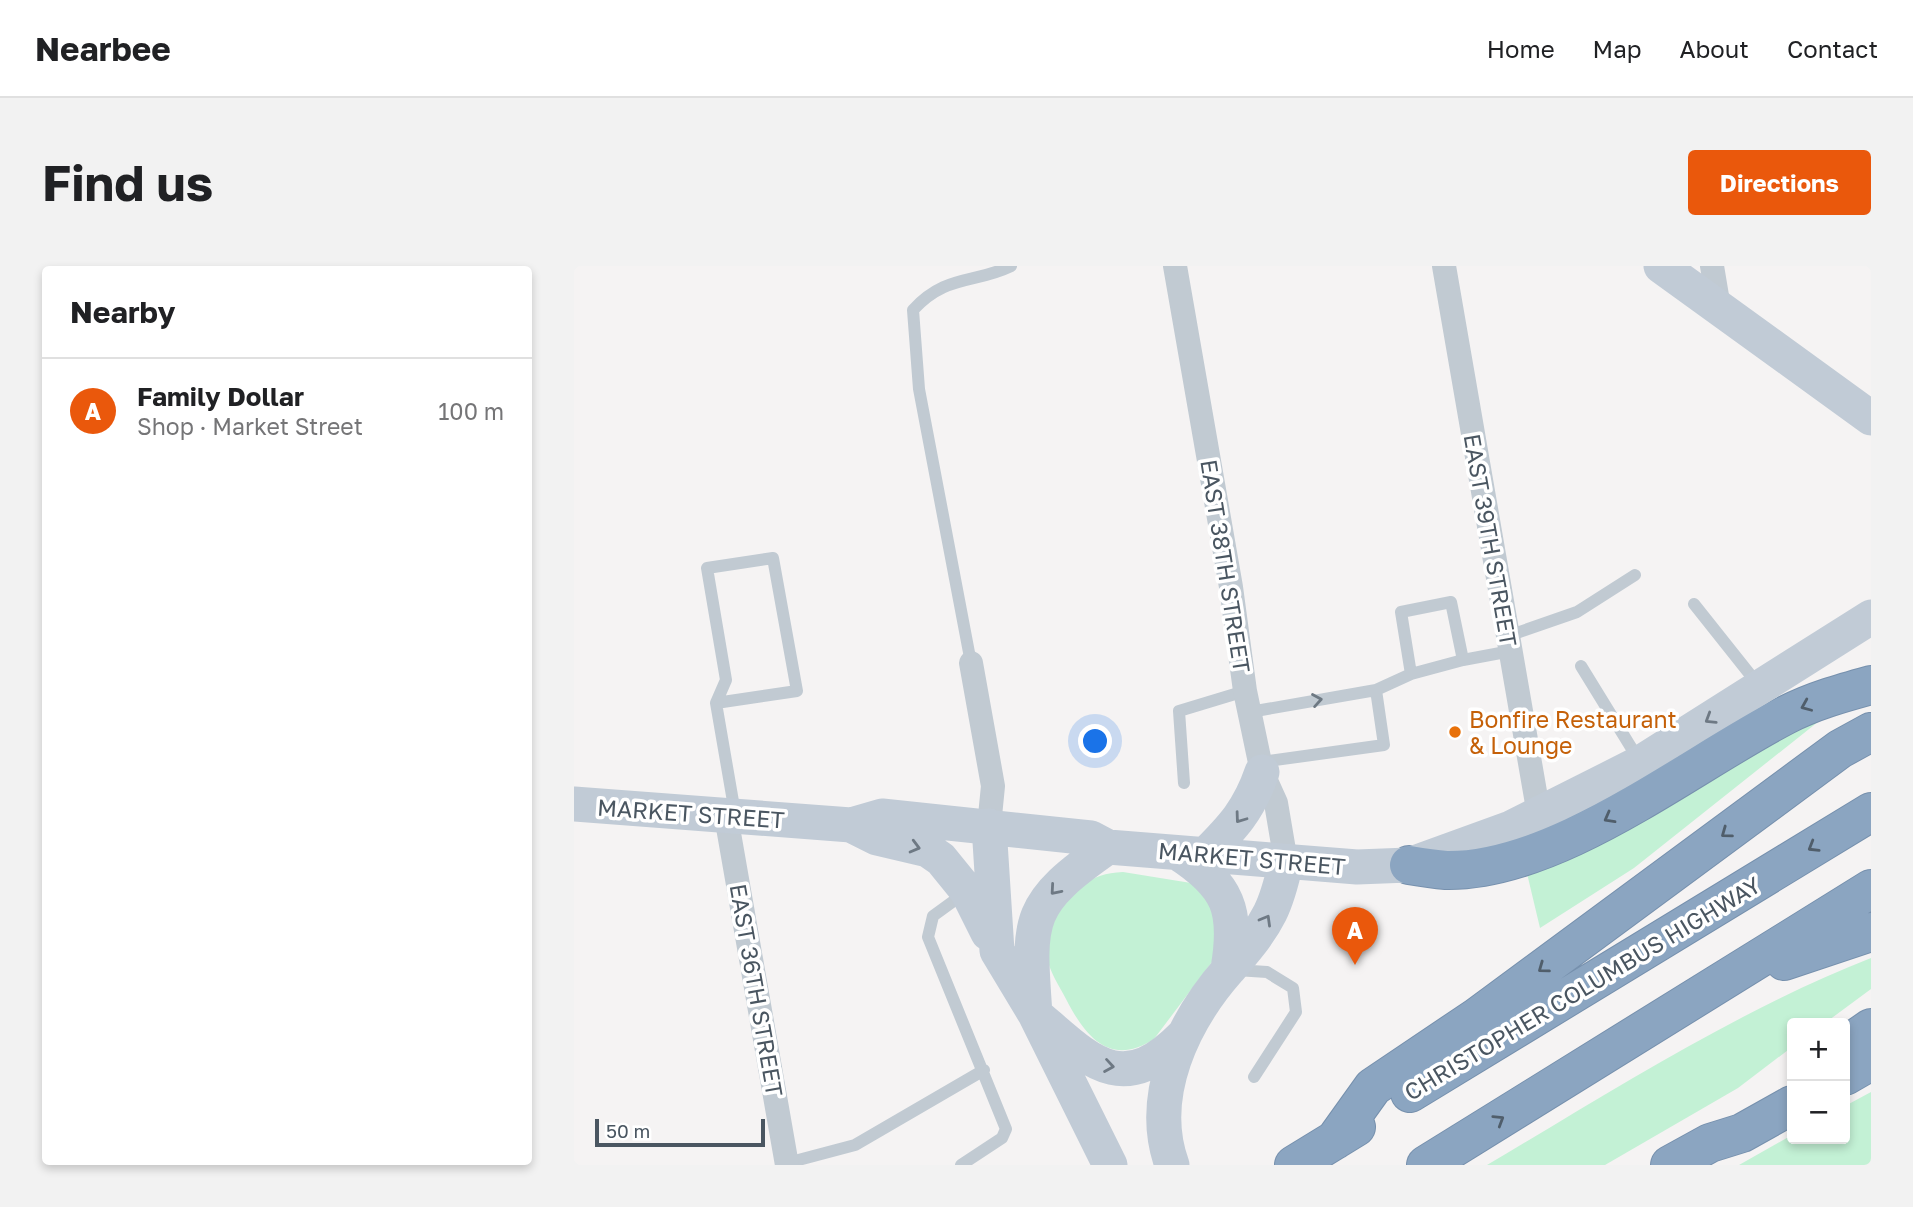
<!DOCTYPE html>
<html lang="en">
<head>
<meta charset="utf-8">
<style>
  body { margin:0; font-family:"Golos Text",sans-serif; background:#f2f2f2; color:#202124 }
  .controls { position:absolute; right:21px; bottom:21px; display:grid; overflow:hidden; border-radius:7px; box-shadow:0 4px 10px #0003 }
  .controls button { width:63px; height:63px; display:grid; place-items:center; padding:0; border:0; border-bottom:2px solid #e0e0e0; background:#fff; color:#202124; font:35px sans-serif }
  .scale { position:absolute; left:21px; bottom:18px; width:170px; box-sizing:border-box; padding-left:7px; border:4px solid #4a5661; border-top:0; font-size:19px; line-height:24px; white-space:nowrap; color:#4a5661; -webkit-text-stroke:5px #fff; paint-order:stroke }
  .you { position:absolute; left:522px; top:476px; width:24px; height:24px; margin:-18px; border:5px solid #fff; border-radius:50%; background:#1a73e8; box-shadow:0 0 0 10px #1a73e833 }
  .badge { display:grid; place-items:center; width:46px; height:46px; border-radius:50%; background:#ea580c; color:#fff; font-size:23px; font-weight:700 }
  .pin { position:absolute; translate:-50% -58px; filter:drop-shadow(0 2px 4px #0008) }
  .pin::after { content:''; position:absolute; top:37px; width:24px; height:21px; background:inherit; clip-path:polygon(0 0,100% 0,50% 100%) }
  .list { margin:0; padding:0; list-style:none }
  h2 { display:flex; justify-content:space-between; align-items:center; height:91px; margin:0; padding:0 28px; font-size:30px }
  h2 small { font-size:23px; font-weight:400; color:#757577 }
  .list li { display:grid; grid-template-columns:46px 1fr auto; gap:21px; align-items:center; box-sizing:border-box; height:105px; padding:0 28px; border-top:2px solid #e0e0e0 }
  .list b { display:block; font-size:26px; white-space:nowrap }
  .list p { margin:0; font-size:23px; white-space:nowrap; color:#757577 }
  .list em { font-size:23px; font-style:normal; color:#757577 }
  .map { position:relative; flex:none; width:1297px; height:899px; overflow:hidden; border-radius:7px }
  header { display:flex; align-items:center; gap:42px; box-sizing:border-box; height:98px; padding:0 35px; background:#fff; border-bottom:2px solid #e0e0e0 }
  header strong { font-size:33px }
  nav { display:flex; gap:38px; margin-inline-start:auto; font-size:24px }
  .intro { display:flex; align-items:center; justify-content:space-between; box-sizing:border-box; height:168px; padding:0 42px }
  h1 { margin:0; font-size:49px }
  .button { padding:18px 32px; border-radius:7px; background:#ea580c; color:#fff; font-size:24px; font-weight:700 }
  main { display:flex; gap:42px; padding:0 42px }
  aside { flex:1; background:#fff; border-radius:7px; box-shadow:0 4px 10px #0003 }
  .map>svg:first-child { display:block }
</style>
</head>
<body>
<header>
<strong>Nearbee</strong>
<nav><a>Home</a><a>Map</a><a>About</a><a>Contact</a></nav>
</header>
<div class="intro"><h1>Find us</h1><a class="button">Directions</a></div>
<main>
<aside>
<h2>Nearby<small></small></h2>
<ul class="list">
<li><span class="badge">A</span><div><b>Family Dollar</b><p>Shop · Market Street</p></div><em>100 m</em></li>
</ul>
</aside>
<div class="map">
<svg width="1297" height="899" viewBox="0 0 1297 899">
  <rect width="100%" height="100%" fill="#f5f3f3"/>
  <path fill="#c3f1d5" d="M1269 436 1060 602 966 662 951 599Z
    M549 606 617 617 643 637 641 692 580 773C536 802 511 770 492 733 485 720 476 706 473 692 471 679 476 662 478 648 502 625 514 607 549 606Z
    M1297 692V723L1251 757H1218V781L1164 822 1031 899H913C1035 827 1166 743 1297 692Z
    M1297 826V899H1165L1218 869V873H1271V840Z"/>
  <g fill="none" stroke-linecap="round" stroke-linejoin="round">
    <g stroke="#7690ad" stroke-width="40">
      <path id="motorway" d="M835 599C847 601 860 603 872 604 983 606 1115 499 1212 449 1239 435 1268 427 1297 419
        M1210 695 1297 666
        M1271 780 1297 762
        M1271 810 1297 795
        M836 827 1297 546
        M761 874 799 821 903 751 1266 483 1297 466
        M720 899 782 861
        M852 899 1297 623
        M1096 899 1136 877 1168 867 1218 839"/>
    </g>
    <path stroke="#c1cad2" stroke-width="12" d="M1120 338 1186 421
      M934 370 1003 346 1061 309
      M397 397 345 123 339 44C372 8 400 18 437 0
      M1007 400 1066 496
      M837 408 827 346 877 336 889 394 937 385
      M802 424 837 408 889 394
      M142 437 223 425 199 292 133 302 152 414 142 437 161 547
      M676 446 802 424 810 479 687 496
      M610 517 605 445 671 425
      M662 704 693 706 719 722 722 746 680 811
      M213 897 281 879 410 804
      M387 899 428 872 432 863 354 671 359 650 392 626"/>
    <path stroke="#c1cad2" stroke-width="24" d="M601 0 657 321 671 425 688 506 702 537 712 596
      M870 0 965 549
      M1138 0 1145 42
      M397 397 419 520 415 560
      M152 550 213 899"/>
    <path stroke="#c1cbd6" stroke-width="35" d="M1087 0 1297 152
      M0 538 277 559 308 550 517 572 534 581 783 601 835 599 937 562 1066 497 1297 351
      M277 559 303 572 354 584 367 593 393 625 414 667
      M415 560 423 685 461 748 536 899
      M534 581C452 638 454 652 461 748 514 793 547 834 610 769
      M604 587C655 620 664 644 654 703
      M631 589C659 561 675 544 688 506
      M598 899C573 830 609 755 655 703 670 685 685 669 696 647 704 631 708 614 712 596"/>
    <use href="#motorway" stroke="#8ba5c1" stroke-width="38"/>
  </g>
  <defs><path id="oneway-chevron" d="M-2-3.5L2.5 0L-2 3.5" fill="none" stroke-width="1.6" stroke-linecap="round" stroke-linejoin="round" transform="scale(1.75)"/></defs>
  <use stroke="#6e7983" href="#oneway-chevron" transform="translate(743 434) rotate(-10)"/>
  <g stroke="#505e6b">
    <use href="#oneway-chevron" transform="translate(1232 440) rotate(157)"/>
    <use href="#oneway-chevron" transform="translate(1035 552) rotate(151)"/>
    <use href="#oneway-chevron" transform="translate(1152 567) rotate(144)"/>
    <use href="#oneway-chevron" transform="translate(1239 581) rotate(149)"/>
    <use href="#oneway-chevron" transform="translate(969 702) rotate(144)"/>
    <use href="#oneway-chevron" transform="translate(925 854) rotate(-32)"/>
  </g>
  <g stroke="#6e7984">
    <use href="#oneway-chevron" transform="translate(1136 453) rotate(148)"/>
    <use href="#oneway-chevron" transform="translate(666 552) rotate(126)"/>
    <use href="#oneway-chevron" transform="translate(341 581) rotate(15)"/>
    <use href="#oneway-chevron" transform="translate(481 624) rotate(131)"/>
    <use href="#oneway-chevron" transform="translate(692 654) rotate(-60)"/>
    <use href="#oneway-chevron" transform="translate(535 800) rotate(9)"/>
  </g>
  <circle fill="#e8710a" stroke="#fff" stroke-width="2.5" cx="881" cy="466" r="7"/>
  <g text-anchor="middle" dominant-baseline="central" stroke-width="7" stroke-linejoin="round" paint-order="stroke">
    <g font-size="23" fill="#4a5661" stroke="#fff">
      <text transform="translate(917 274) rotate(80)">EAST 39TH STREET</text>
      <text transform="translate(652 300) rotate(81)">EAST 38TH STREET</text>
      <text transform="translate(117 547) rotate(4)">MARKET STREET</text>
      <text transform="translate(678 592) rotate(5)">MARKET STREET</text>
      <text transform="translate(1008 722) rotate(-31)">CHRISTOPHER COLUMBUS HIGHWAY</text>
      <text transform="translate(183 724) rotate(80)">EAST 36TH STREET</text>
    </g>
    <g font-size="23" fill="#c56008" stroke="#fff" text-anchor="start">
      <text x="895" y="453">Bonfire Restaurant<tspan x="895" dy="26">&amp; Lounge</tspan></text>
    </g>
  </g>
</svg>
<div class="controls">
<button>+</button>
<button>−</button>
</div>
<div class="scale">50 m</div>
<div class="you"></div>
<div class="pin badge" style="left:781px;top:699px">A</div>
</div>
</main>
</body>
</html>
